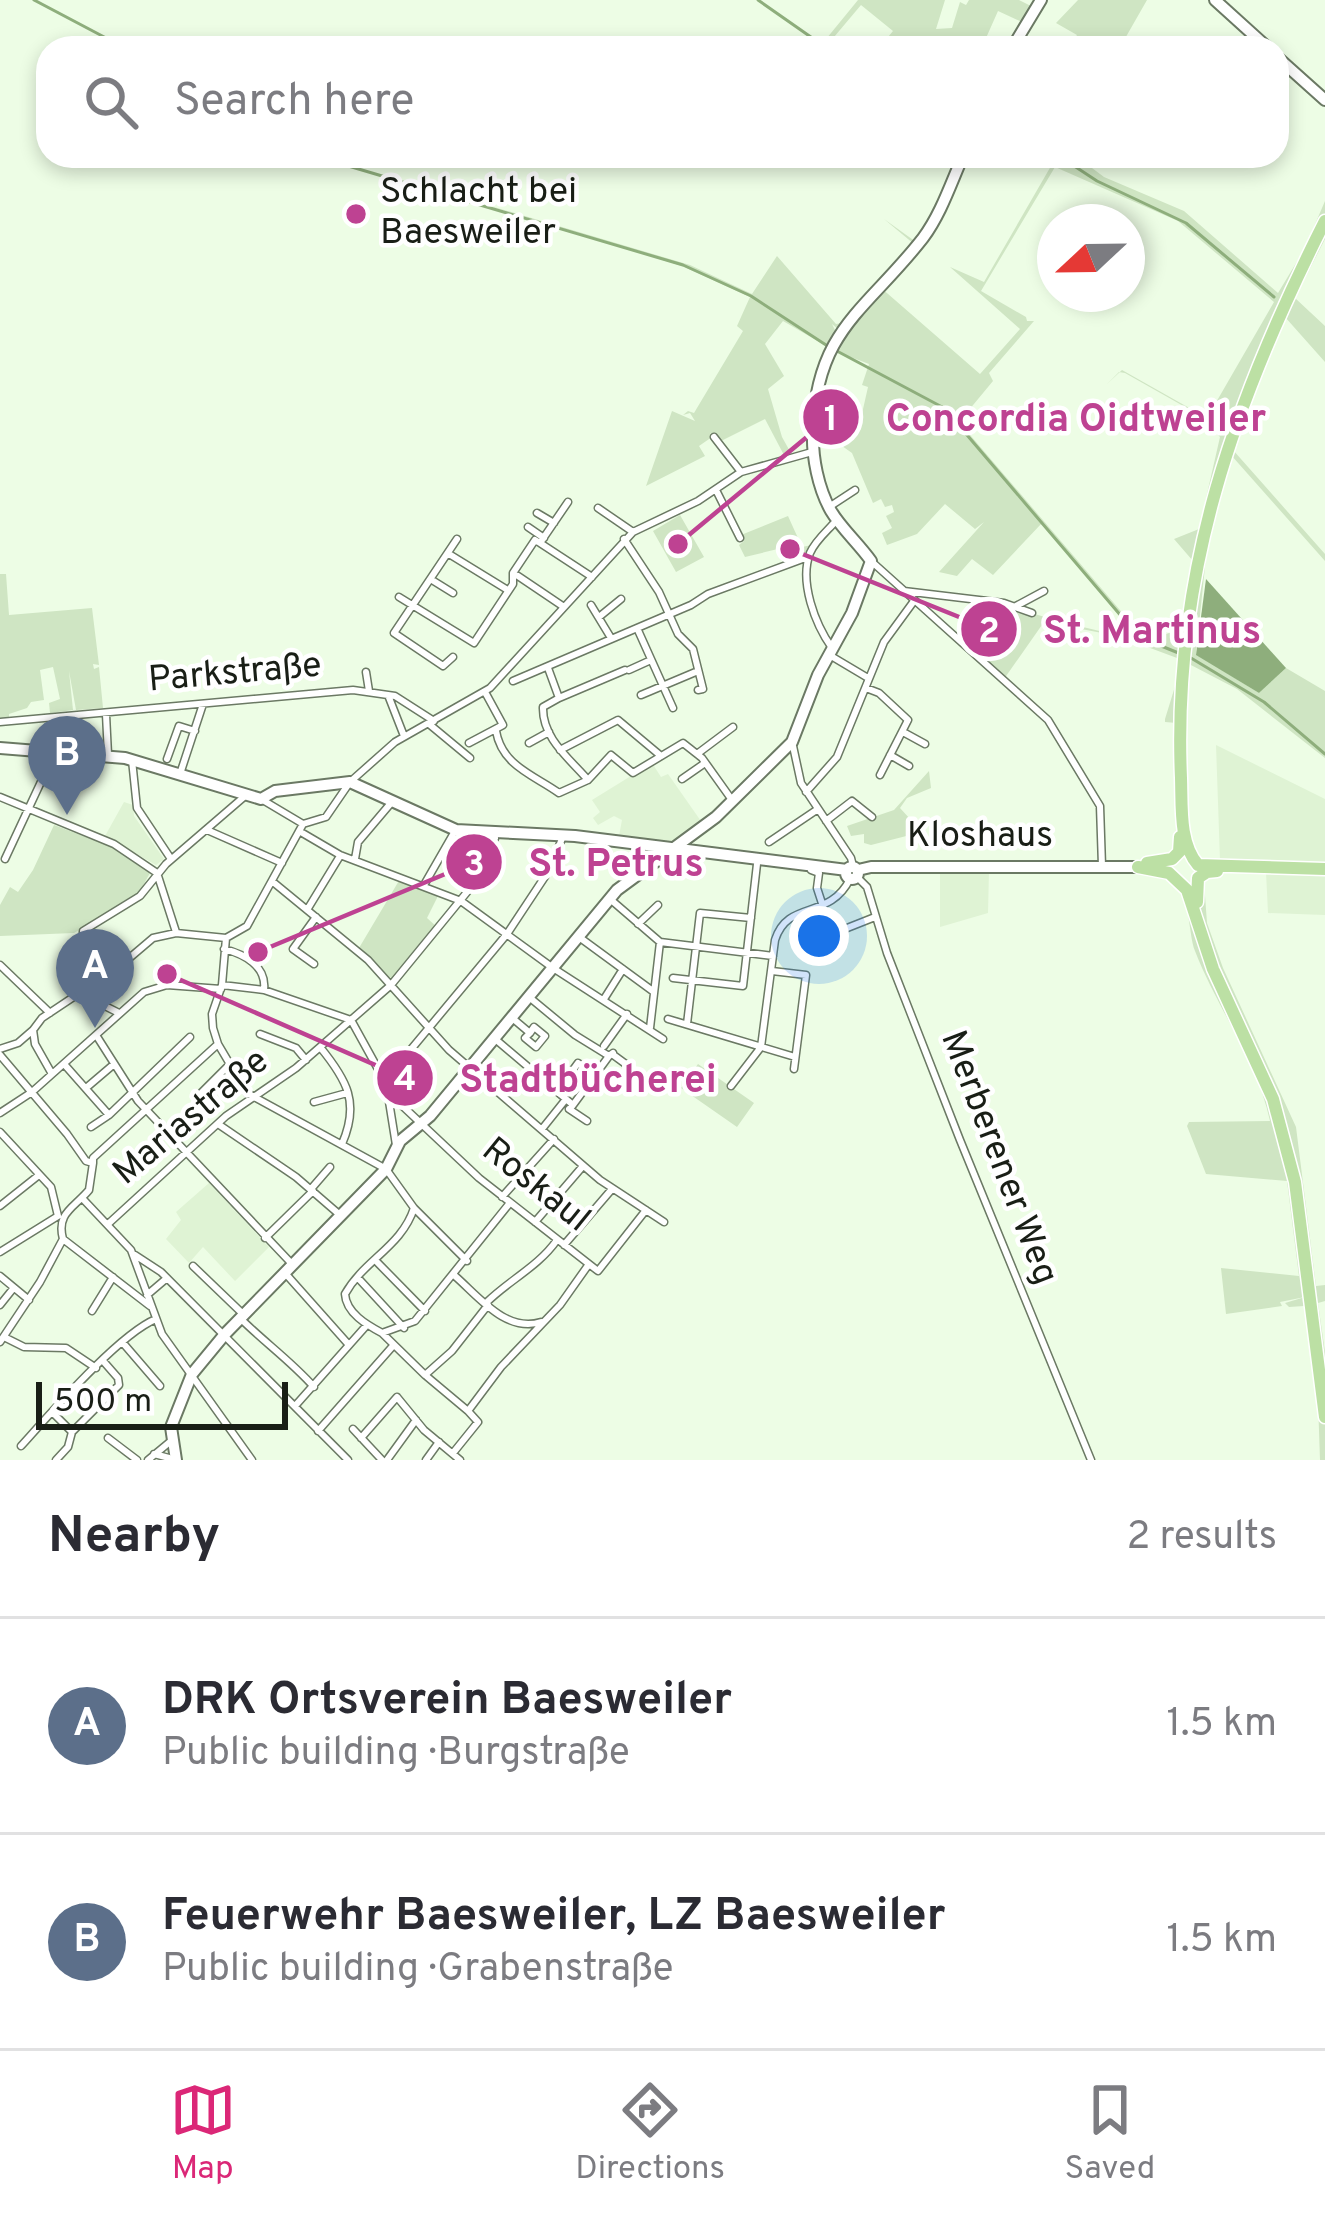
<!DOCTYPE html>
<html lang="en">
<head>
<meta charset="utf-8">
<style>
  body { margin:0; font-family:Overpass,sans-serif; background:#f7f7f7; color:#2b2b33 }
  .compass { position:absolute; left:1037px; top:204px; width:108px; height:108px; border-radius:50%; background:#fff; box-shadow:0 6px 18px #0003; rotate:248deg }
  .scale { position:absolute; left:36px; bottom:30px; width:252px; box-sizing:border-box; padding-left:12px; border:6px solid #191e16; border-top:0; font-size:33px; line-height:42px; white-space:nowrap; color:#191e16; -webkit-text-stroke:9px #fff; paint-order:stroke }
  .you { position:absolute; left:819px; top:936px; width:42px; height:42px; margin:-30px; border:9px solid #fff; border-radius:50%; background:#1a73e8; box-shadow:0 0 0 18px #1a73e833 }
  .badge { display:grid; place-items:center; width:78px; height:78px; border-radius:50%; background:#db2777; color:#fff; font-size:39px; font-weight:700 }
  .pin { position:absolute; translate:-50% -99px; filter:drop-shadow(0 3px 6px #0008) }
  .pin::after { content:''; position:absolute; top:63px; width:42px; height:36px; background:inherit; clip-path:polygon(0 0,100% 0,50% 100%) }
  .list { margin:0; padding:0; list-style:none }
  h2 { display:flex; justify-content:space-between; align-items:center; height:156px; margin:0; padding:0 48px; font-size:51px }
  h2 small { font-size:39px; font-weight:400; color:#7c7c81 }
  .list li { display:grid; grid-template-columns:78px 1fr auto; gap:36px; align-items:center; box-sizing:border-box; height:216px; padding:0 48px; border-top:3px solid #e1e1e2 }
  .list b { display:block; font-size:45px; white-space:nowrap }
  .list p { margin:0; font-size:39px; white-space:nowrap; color:#7c7c81 }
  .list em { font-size:39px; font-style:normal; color:#7c7c81 }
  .icon { flex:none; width:66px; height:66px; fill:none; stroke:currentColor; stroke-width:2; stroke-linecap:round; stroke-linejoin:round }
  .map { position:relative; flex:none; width:1325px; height:1460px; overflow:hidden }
  .search { position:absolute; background:#fff; box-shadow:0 6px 18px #0003; left:36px; right:36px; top:36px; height:132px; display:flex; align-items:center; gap:30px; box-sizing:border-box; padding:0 42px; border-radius:36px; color:#7c7c81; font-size:45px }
  .sheet { height:588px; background:#fff }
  nav { display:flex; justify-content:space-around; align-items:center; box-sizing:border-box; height:168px; border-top:3px solid #e1e1e2; background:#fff; font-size:33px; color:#7c7c81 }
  nav a { display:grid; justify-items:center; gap:6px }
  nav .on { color:#db2777 }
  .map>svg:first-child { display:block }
</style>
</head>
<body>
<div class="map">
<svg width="1325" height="1460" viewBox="0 0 1325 1460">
  <rect width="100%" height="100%" fill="#edfde5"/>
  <path fill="#dff3d4" d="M1216 745 1325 799V863L1220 860Z
    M652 763 661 777 668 774 703 824 675 844 619 836 622 820 614 816 598 825 593 818 600 812 592 800Z
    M124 802 133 805 134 816 164 859 156 865 105 836Z
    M989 871 988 913 940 927V872Z
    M1266 872H1325V915L1268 913Z
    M209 1183 269 1247 235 1281 203 1247 189 1263 166 1239 181 1220 176 1212Z"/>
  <path fill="#cfe5c3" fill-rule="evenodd" d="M858 0H945L936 29 952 28 960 2 966 5 969 0H1019L1033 7 1024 23 998 11 986 38 1004 48H879L893 31 861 5 829 43 837 48 822 44Z
    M1078 0H1147L1123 42V48H1069L1077 35 1056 23Z
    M1030 156H1076L1104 177 1184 211 1278 293 1304 250 1325 201V217C1297 272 1268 326 1246 383 1189 533 1174 687 1179 845 1177 853 1169 859 1160 860L1104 862 1103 856 1102 806 1066 747 1102 805 1104 860C1129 860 1165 868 1178 844L1177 723 1165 722V719L1177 680V658L1118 636 1044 622 1004 679 979 657 1017 608C1055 622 1094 629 1133 639L1136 636 1042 523 993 575 972 559 957 576 939 572 984 522 975 529 945 504 917 534 887 545 882 533 892 528 886 516 894 512 892 505 885 507 881 499 873 503 852 453 842 446 851 435 856 418H861L868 387 862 385 869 364 832 350 854 315 880 287 980 374 1020 329 950 267 984 282 1051 166ZM1055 167 1178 221 1274 302 1207 418 1122 370 1106 385 1119 372 1125 373 1201 416 1220 437 1199 529 1174 539 1193 561 1182 629 1150 639 1149 644 959 422 993 381 989 373 1034 321H1027L1026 317 981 291Z
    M474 201 690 265 752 294 777 256 836 324 842 323 914 244 884 219 916 242 839 330 832 324 836 332 828 347 783 321 765 344 784 376 768 389 782 437 792 455 785 457 765 419 719 442 710 433 712 437 699 446 705 456 646 486 672 411 695 421 690 413 683 415 688 411 694 413 743 331 737 326 750 297 682 266Z
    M1325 226V239L1295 298 1325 326V362L1285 317 1233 450 1325 554V561L1231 455 1206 557 1196 654 1259 693 1286 668 1325 691V758L1237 689 1189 664C1186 707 1177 813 1196 850 1180 832 1183 786 1183 761 1181 560 1236 404 1325 226Z
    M680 515 704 557 676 572 653 531Z
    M788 516 802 547 812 545 800 559 792 538 782 548 745 557 739 545 744 541 741 535Z
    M0 574H6L9 615 92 608 99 665 93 664 94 669 99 667 103 708 76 710 69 671 73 710 50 713 49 703 60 699 53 667 40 670 44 700 31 702 27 708 9 714V720L0 721Z
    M929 771 931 788 907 798 900 808 922 832 871 845 864 843V834L851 836 847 826 894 810Z
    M54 825 110 846 151 871 138 895 74 933 0 936V905L10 887 18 892 33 870Z
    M1104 870 1165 873 1184 887 1211 876 1204 882 1207 923 1223 968 1296 1127 1316 1286 1325 1285V1301L1318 1303 1325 1352V1460H1320L1318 1401 1304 1306 1289 1307 1285 1303 1305 1297 1280 1302 1282 1306 1226 1314 1221 1268 1299 1276 1287 1181 1206 1174 1187 1126 1189 1122 1270 1121C1258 1062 1217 1008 1195 951 1188 933 1191 896 1173 883 1155 869 1120 876 1104 870Z
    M400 879 439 894 427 918 437 927 395 979 388 977 359 948Z
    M698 1064 754 1103 737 1127 681 1088Z"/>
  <path fill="#8eae7c" d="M1206 579 1286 668 1259 693 1196 655Z"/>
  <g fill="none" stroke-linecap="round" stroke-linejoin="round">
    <path stroke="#8eae7c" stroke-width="3" d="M34 0 125 48
      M758 0 818 42
      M825 45 831 48
      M327 156 340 163
      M1059 156 1097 181 1186 223 1274 297
      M345 165 683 265 751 296 826 345
      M835 350 944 408 1139 637 1181 654
      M1191 658 1264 702 1325 754"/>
    <g stroke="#6b7964" stroke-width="9">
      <path id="street" d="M714 437 741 472
        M716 490 740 538
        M829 507 855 490
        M598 508 633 532
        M537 513 554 523
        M528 527 544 538
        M624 539 659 592 678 634 693 649 703 689 698 690
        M540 543 592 577
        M449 554 506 589
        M871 561 1048 720 1100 806 1102 866
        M518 576 564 607
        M432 580 453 593
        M904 591 1004 603 1032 613
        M399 597 474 643 513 584V573L535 540 540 543 568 502
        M591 605 611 638
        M1016 606 1044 591
        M599 617 621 599
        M637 628 673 708
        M832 648C815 624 799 582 810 553 815 541 827 531 835 522
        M831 656 868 678
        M453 657 443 666 394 633 457 539
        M548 668 559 698 543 707C542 738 569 758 588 780
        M629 670 651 660
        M366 672 369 691
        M513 681 691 605 708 594 808 557
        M866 688 879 693 908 720 880 775
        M388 695 404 736
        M641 695 698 671
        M559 698 625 670
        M106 714 108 755
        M0 722 353 690 395 696 434 721
        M429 724 470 758
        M496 731C502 766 534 775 559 793L588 780 611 755 633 773 683 743 702 758 732 800
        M903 732 925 744
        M469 743 503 725 485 692
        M529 743 549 732
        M793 746 801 783 851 858 853 866
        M560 750 618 720 661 756
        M697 754 733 727
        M890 755 909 766
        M167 759 179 726 195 731
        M132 760 137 808 171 859
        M180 774 203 704
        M682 779 705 763
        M806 792 837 757 884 642 914 601
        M0 797 114 844 157 873
        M261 799 303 824
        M826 821 852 801 872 817
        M303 824 326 817 350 782 395 742 490 688 633 532 698 501 741 472 812 452
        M303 824 247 926 226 938 222 985 212 1014 213 1028 218 1044 247 1093 386 1169 414 1208 467 1261
        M207 830 282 863
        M299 831 340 855 461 901 553 968 663 1039
        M769 842 818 809
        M5 859 54 754
        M355 859 358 842 391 803
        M811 870 819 873 817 888 832 934 875 917
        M157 873 176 932
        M857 877 867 887 887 953 960 1140 1091 1460
        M273 882 368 960 449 1050 600 1180 664 1222
        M424 885 455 831
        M610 899 660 942 650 1028
        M307 910 340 856
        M638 924 658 905
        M579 937 654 992
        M660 942 773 956
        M224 949C244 954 267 966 264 990
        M314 964 293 949 316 917
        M0 965 50 1013
        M120 966 83 935V931L140 896 166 864 245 796
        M772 971 806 975 794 1069
        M673 978 743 986 757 864
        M222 985 264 990 351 1020 394 1098 479 1178 598 1271 646 1210
        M81 994 119 1013
        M529 997 575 1035 609 1056 613 1053
        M604 999 623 969
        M511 1017 530 1033 525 1038 536 1047 545 1036 534 1027 530 1033
        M668 1019 795 1057
        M687 1024 700 913 751 918
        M260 1034 296 1048 306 1060
        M96 1035 138 1101 292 1264
        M494 1038 573 1105 570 1109
        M604 1046 627 1014
        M320 1047C347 1080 360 1103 342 1144
        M0 1049 18 1043 33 1030
        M408 1054 425 1073
        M612 1054 627 1065
        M0 1055 67 1134 86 1161 93 1163
        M64 1064 109 1115
        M52 1074 35 1044 33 1030 42 1018 120 966 153 938 176 933 226 938
        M581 1074 585 1068 578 1063 570 1074 592 1080
        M383 1083 507 934 550 869 563 836
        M731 1086 761 1047 775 940C788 899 829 921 850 879
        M86 1088 113 1065
        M387 1089 396 1145
        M196 1098 230 1064
        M314 1102 347 1093
        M573 1105 609 1056
        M569 1109 587 1121
        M0 1113 32 1092 144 992 167 985 221 989
        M218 1124 296 1177 340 1215
        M91 1127 109 1115 190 1037
        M542 1129 566 1099
        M0 1132 51 1187 58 1216
        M93 1163V1158L218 1044
        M311 1189 330 1167
        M502 1197 554 1139
        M82 1198 131 1250 162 1334 252 1460
        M0 1206 39 1175
        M414 1208C402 1246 364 1260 345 1294 346 1313 367 1325 382 1333L415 1321 509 1204
        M535 1222 583 1166
        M108 1224 226 1116 296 1068 391 985 472 886 486 864 495 838
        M265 1238 313 1191
        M63 1239 150 1306
        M564 1245 612 1189
        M0 1252 58 1216
        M135 1255 161 1272 348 1460
        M375 1260 425 1311
        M193 1266 243 1314
        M285 1273 349 1345
        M0 1276 29 1300
        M455 1276C479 1297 506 1333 541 1322
        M358 1278 404 1328
        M147 1295 167 1278
        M486 1303C509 1280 538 1267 557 1240
        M0 1305 12 1290
        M488 1305 452 1351 425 1375 468 1411 501 1367 560 1305 589 1264
        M92 1311 113 1277
        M240 1318C264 1342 291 1361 314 1387
        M382 1333 425 1375
        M4 1337 24 1347 66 1348 96 1368
        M0 1342 40 1282 63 1239C56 1213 74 1208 89 1190L93 1163
        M123 1343 160 1386
        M295 1406 366 1326
        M52 1412 72 1432 68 1447 56 1460
        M353 1429 382 1460
        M318 1431 392 1347
        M72 1432 119 1385 118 1378 104 1362
        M108 1438 137 1460
        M361 1438 397 1397 424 1430 460 1460
        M21 1446C50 1414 119 1334 156 1319
        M453 1453 478 1422 468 1411
        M154 1454 169 1458
        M148 1460 171 1441
        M387 1460 416 1420
        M426 1460 439 1442"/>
    </g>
    <g stroke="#6b7964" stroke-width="14">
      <path id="secondary" d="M1215 0 1268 48
        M1012 48 1041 0
        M1277 57 1325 100
        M0 748 125 758 261 799 275 791 350 782 456 830 575 836 847 870
        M846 873a6 6 0 1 1 12 0a6 6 0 1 1-12 0Z
        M858 870 871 867H1142
        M176 1460 171 1427 192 1374 225 1334 386 1169 400 1141 430 1116 617 890 716 817 792 742 818 675 852 613 871 561C859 544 841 528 831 511 818 488 812 457 813 431 816 329 867 310 923 238 941 214 951 183 963 156"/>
    </g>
    <g stroke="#fff" stroke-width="15">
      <path id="primary" d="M1325 221C1235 399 1172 574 1181 778 1182 807 1179 843 1198 865L1325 869
        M1147 863 1172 859 1179 852 1180 837
        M1138 867 1169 873 1187 890 1213 969 1273 1099 1295 1182 1325 1417
        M1197 902 1198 878 1207 872 1217 871"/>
    </g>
    <use href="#street" stroke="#fff" stroke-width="6"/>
    <use href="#secondary" stroke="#fff" stroke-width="10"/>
    <use href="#primary" stroke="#bce0a4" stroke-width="12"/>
  </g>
  <circle fill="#be4292" stroke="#fff" stroke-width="4.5" cx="356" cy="214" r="12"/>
  <g text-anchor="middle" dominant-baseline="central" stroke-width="9" stroke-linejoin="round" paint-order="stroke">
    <g font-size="36" fill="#191e16" stroke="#fff" text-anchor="start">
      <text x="380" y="193">Schlacht bei<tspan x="380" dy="41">Baesweiler</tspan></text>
    </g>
    <g font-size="36" fill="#191e16" stroke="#fff">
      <text transform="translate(235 674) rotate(-5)">Parkstraße</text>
      <text x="980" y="837">Kloshaus</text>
      <text transform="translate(192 1118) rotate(-40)">Mariastraße</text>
      <text transform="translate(998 1158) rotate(69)">Merberener Weg</text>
      <text transform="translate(535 1186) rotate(39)">Roskaul</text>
    </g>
  </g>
  <path fill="none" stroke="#be4292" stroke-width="4.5" d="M678 544L831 417M790 549L989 629M258 952L474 862M167 974L405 1078"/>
  <g fill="#be4292" stroke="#fff" stroke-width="4.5">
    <circle cx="678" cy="544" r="12"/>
    <circle cx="790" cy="549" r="12"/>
    <circle cx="258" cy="952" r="12"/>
    <circle cx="167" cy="974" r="12"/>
    <circle cx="831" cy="417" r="30"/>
    <circle cx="989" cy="629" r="30"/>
    <circle cx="474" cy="862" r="30"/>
    <circle cx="405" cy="1078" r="30"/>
  </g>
  <g font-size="36" text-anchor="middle" font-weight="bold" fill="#fff">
    <text x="831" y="430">1</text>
    <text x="989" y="642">2</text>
    <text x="474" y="875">3</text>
    <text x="405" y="1090">4</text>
  </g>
  <g font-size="39" text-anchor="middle" font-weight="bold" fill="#be4292" stroke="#fff" stroke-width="9" stroke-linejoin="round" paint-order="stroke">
    <text x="1076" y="431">Concordia Oidtweiler</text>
    <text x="1152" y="643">St. Martinus</text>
    <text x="616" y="876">St. Petrus</text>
    <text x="588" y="1092">Stadtbücherei</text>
  </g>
</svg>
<svg class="compass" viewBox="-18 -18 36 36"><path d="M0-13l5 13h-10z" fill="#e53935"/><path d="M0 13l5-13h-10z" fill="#7c7c81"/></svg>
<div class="scale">500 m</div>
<div class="you"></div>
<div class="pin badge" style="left:95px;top:1028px;background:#5c6f8a">A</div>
<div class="pin badge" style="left:67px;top:815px;background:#5c6f8a">B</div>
<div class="search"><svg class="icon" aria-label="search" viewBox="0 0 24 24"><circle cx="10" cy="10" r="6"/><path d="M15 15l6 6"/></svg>Search here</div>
</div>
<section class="sheet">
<h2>Nearby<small>2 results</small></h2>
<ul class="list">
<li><span class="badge" style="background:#5c6f8a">A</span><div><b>DRK Ortsverein Baesweiler</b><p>Public building · Burgstraße</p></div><em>1.5 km</em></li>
<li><span class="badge" style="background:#5c6f8a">B</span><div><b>Feuerwehr Baesweiler, LZ Baesweiler</b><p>Public building · Grabenstraße</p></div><em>1.5 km</em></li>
</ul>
</section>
<nav>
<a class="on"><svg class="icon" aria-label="map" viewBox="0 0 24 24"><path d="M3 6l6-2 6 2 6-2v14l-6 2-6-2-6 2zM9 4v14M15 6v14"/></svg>Map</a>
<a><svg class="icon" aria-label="directions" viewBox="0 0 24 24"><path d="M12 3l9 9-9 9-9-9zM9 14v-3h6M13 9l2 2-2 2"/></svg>Directions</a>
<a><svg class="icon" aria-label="saved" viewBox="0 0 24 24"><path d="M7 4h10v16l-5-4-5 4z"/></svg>Saved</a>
</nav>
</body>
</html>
